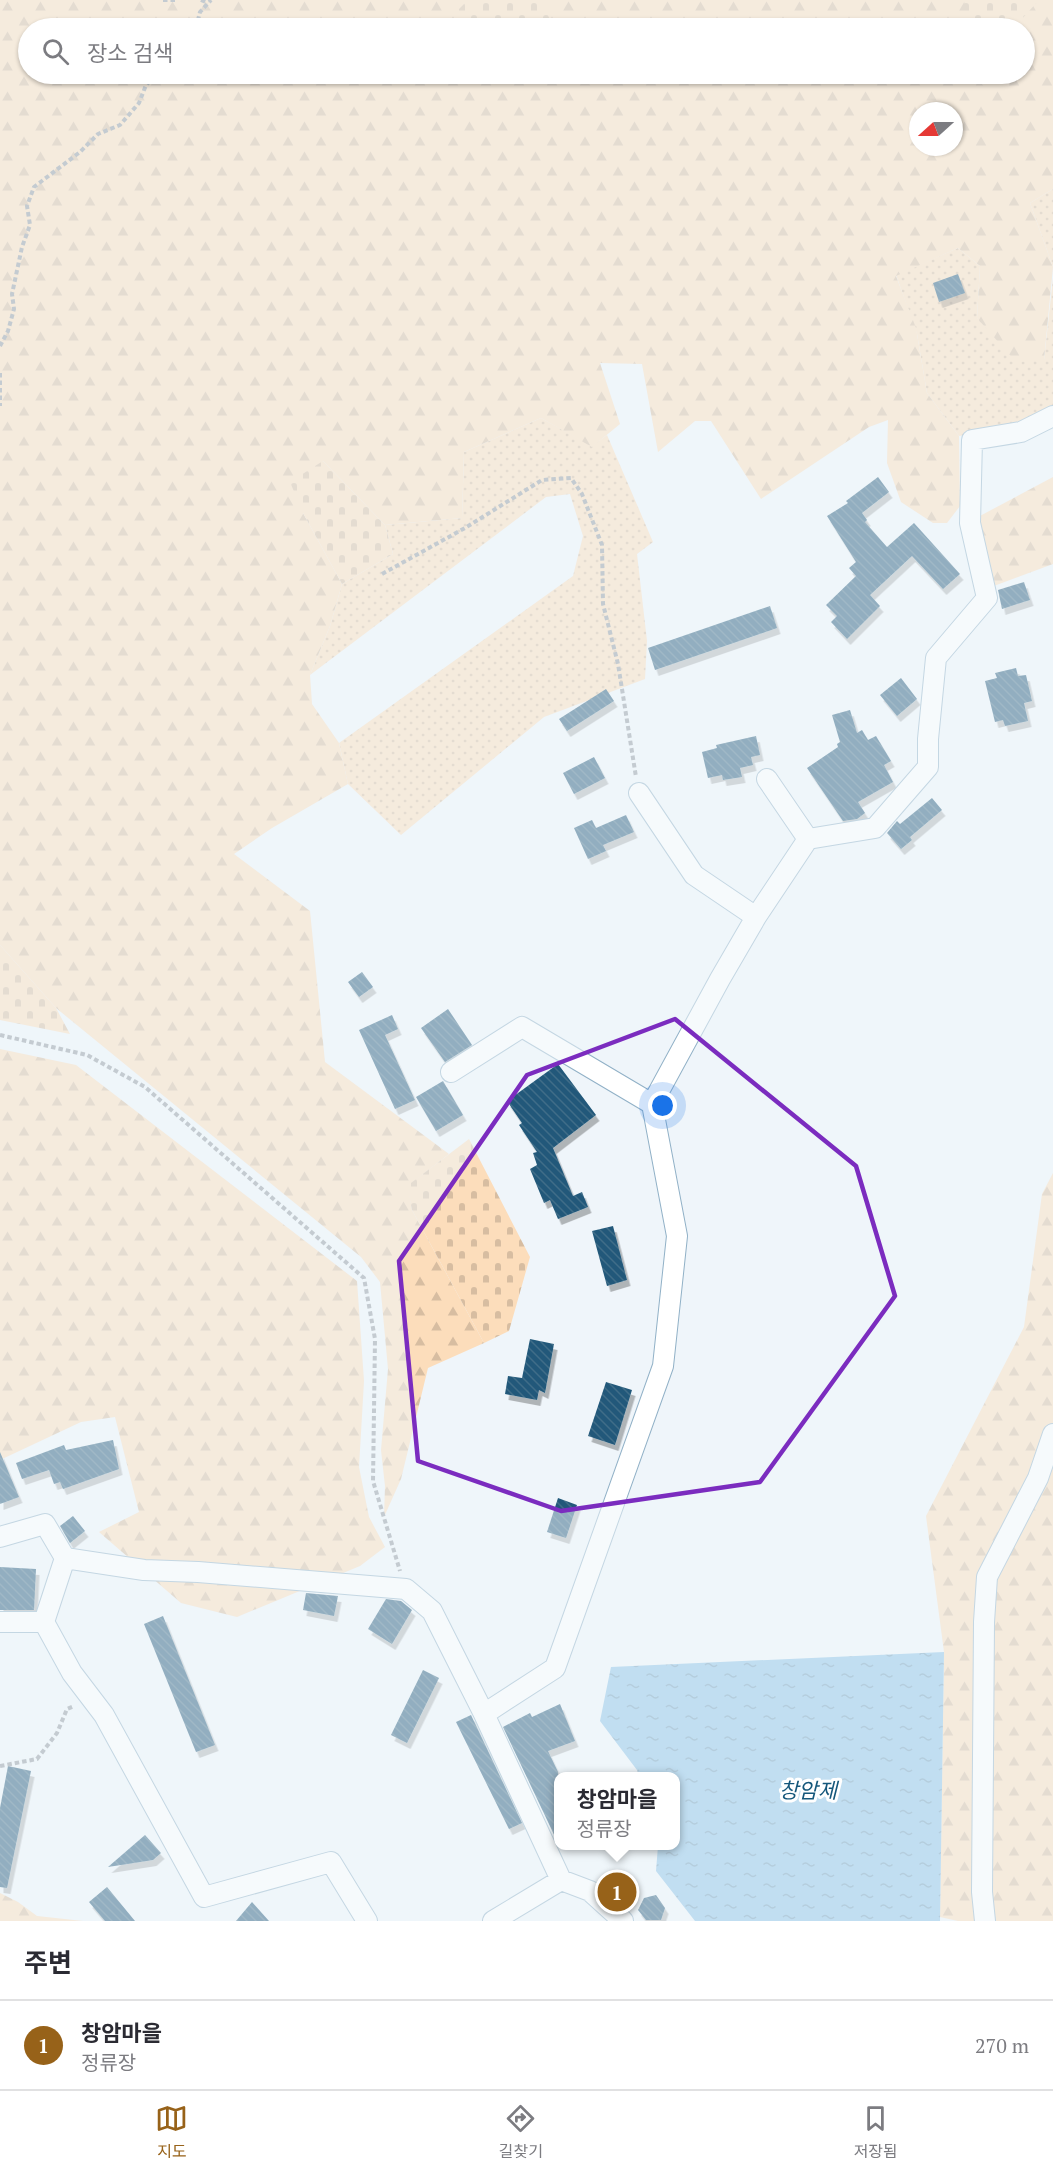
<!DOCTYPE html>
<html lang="ko">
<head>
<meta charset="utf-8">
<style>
  body { margin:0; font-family:"PT Serif","Noto Sans KR",serif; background:#f2f2f3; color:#2b2b33 }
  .compass { position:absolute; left:909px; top:102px; width:54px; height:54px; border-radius:50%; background:#fff; box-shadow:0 2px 4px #0004; rotate:249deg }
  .you { position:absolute; left:663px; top:1106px; width:21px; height:21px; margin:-15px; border:4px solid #fff; border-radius:50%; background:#1a73e8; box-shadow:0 0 0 9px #1a73e833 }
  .badge { display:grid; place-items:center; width:39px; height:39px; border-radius:50%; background:#976219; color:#fff; font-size:20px; font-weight:700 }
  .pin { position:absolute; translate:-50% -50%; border:3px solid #fff; box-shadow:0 2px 6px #0006 }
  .popup { position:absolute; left:554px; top:1772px; width:126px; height:78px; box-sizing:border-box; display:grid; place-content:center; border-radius:12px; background:#fff; filter:drop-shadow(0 2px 4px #0005); font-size:20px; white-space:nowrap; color:#7c7c81 }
  .popup b { font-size:22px; color:#2b2b33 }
  .popup::after { content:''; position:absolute; left:50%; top:100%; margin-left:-12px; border:12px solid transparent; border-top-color:#fff }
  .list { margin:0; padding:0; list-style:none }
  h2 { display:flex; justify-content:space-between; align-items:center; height:78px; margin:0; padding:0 24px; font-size:26px }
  h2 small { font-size:20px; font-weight:400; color:#7c7c81 }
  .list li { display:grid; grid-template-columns:39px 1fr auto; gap:18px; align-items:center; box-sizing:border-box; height:90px; padding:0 24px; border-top:2px solid #e1e1e2 }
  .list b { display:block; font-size:22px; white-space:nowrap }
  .list p { margin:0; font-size:20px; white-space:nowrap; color:#7c7c81 }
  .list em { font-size:20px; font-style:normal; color:#7c7c81 }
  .icon { flex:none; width:33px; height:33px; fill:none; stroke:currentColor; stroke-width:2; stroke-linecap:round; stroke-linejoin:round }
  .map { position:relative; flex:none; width:1053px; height:1921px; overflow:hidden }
  .search { position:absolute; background:#fff; box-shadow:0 2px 4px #0004; left:18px; right:18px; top:18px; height:66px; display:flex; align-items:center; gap:15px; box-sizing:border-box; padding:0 21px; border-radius:33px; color:#7c7c81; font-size:22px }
  .sheet { height:168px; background:#fff }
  nav { display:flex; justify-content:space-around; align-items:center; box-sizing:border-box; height:84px; border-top:2px solid #e1e1e2; background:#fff; font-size:16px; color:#7c7c81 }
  nav a { display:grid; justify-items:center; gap:3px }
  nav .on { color:#976219 }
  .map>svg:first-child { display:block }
</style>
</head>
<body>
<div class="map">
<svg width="1053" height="1921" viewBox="0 0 1053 1921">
  <defs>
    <pattern id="grass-dots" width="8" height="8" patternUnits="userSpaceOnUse" patternTransform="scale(1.5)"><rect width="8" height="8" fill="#fcddbb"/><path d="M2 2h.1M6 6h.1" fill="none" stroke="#d7bda1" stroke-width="1.8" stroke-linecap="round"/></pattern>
    <pattern id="forest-firs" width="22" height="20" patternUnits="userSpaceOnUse" patternTransform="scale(1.5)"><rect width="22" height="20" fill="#fcddbb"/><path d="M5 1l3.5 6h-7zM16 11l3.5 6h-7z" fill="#d7bda1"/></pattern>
    <pattern id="cemetery-stones" width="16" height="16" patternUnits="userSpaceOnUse" patternTransform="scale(1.5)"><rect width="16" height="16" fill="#fcddbb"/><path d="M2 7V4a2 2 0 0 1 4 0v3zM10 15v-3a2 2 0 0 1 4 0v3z" fill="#d7bda1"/></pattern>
    <pattern id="water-ripples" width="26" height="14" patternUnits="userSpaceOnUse" patternTransform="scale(1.5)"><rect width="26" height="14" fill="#89c1e6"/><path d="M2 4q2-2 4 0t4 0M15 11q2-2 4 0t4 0" fill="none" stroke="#6f9cbb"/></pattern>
    <pattern id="building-back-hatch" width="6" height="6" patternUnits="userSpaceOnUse" patternTransform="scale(1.5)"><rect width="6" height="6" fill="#22597a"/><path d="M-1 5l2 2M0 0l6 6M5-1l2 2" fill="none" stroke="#406d88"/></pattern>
    <filter id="shadow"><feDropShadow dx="3.5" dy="6" stdDeviation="0" flood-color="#0004"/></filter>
  </defs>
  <rect width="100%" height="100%" fill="#eff5fa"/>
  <path fill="url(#grass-dots)" d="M1053 189V267L1030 203Z
    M958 248 980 266 977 318 1044 360 1053 278V411L1001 429 959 436 927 393 917 334 896 275Z
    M541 418 592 446 607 435 653 542 637 554 647 641 645 679 544 717 401 835 348 784 339 743 573 576 583 536 570 494 546 497 310 675 330 626 342 584 393 554 385 525 462 518 464 452Z"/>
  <path fill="url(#forest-firs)" fill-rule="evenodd" d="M0 0H1053V189L1030 203 1053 267 1044 360 1016 362 977 318 980 266 958 248 896 276 916 328 927 393 959 436 960 506 947 523H933L901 502 887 463 888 420 869 427 761 499 711 421H695L658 452 642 364 600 363 620 424 592 447 541 418 464 452 462 518 385 525 323 461 303 513 342 584 330 626 310 675 312 704 339 743 348 784 272 828 234 854 310 911 325 1062 449 1154 408 1186 412 1210 484 1343 428 1368 401 1479 384 1517 385 1486 381 1450 388 1369 380 1282 361 1257 56 1008 0 945ZM28 28H1024V74H28ZM918 111H954V147H918Z
    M1053 477V564L991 587 978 517Z
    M0 1049 76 1065 357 1281 364 1381 359 1467 369 1517 385 1547 360 1566 237 1617 181 1603 99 1532 139 1512 115 1417 81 1422 0 1460Z
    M1053 1173V1921H958L940 1917 944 1652 926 1516 1024 1327 1042 1194Z
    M0 1893 18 1902 37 1916 83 1921H0Z"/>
  <path fill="url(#cemetery-stones)" d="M468 0H544L552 28H455L454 14Z
    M964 0H1039L1020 21V28H967Z
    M514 74H538L533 87Z
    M975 74H999L986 90Z
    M323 461 385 525 393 554 342 584 303 513 290 482Z
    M0 945 56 1008 70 1034 0 1020Z
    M469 1139 530 1257 509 1331 484 1343 412 1210 407 1186Z"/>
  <path fill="url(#water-ripples)" d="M944 1652 940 1921H695L656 1871 658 1846H676V1776H639L637 1770 600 1721 611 1667Z"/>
  <path fill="url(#building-back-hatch)" filter="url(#shadow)" d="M958 274 965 293 939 302 933 283Z
    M878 477 889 492 862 513 867 520 865 522 887 547 914 523 960 574 943 589 912 556 870 595 880 606 847 639 831 622 837 616 826 605 856 576 849 568 856 562 827 516 848 503 846 501Z
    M1024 582 1030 600 1002 609 998 590Z
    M770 606 777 628 655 670 648 648Z
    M1016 668 1018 676 1026 675 1032 701 1024 703 1028 721 1005 726 1003 720 995 722 985 681 997 678 995 673Z
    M901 678 917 699 897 716 880 695Z
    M606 689 614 701 567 731 559 719Z
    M850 710 857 733 862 730 868 740 876 736 891 761 884 765 893 782 858 802 865 813 857 819 843 821 807 768 838 747 837 744 840 742 832 715Z
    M756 736 760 755 751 757 753 765 740 768 742 777 723 780 722 775 708 778 702 752 717 748 716 745Z
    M594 757 605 778 574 794 563 773Z
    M932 798 942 810 910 837 912 840 901 849 887 833 897 821 900 824Z
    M626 815 634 832 603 845 606 851 588 859 574 828 592 820 596 828Z
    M362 972 373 987 359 997 348 982Z
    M448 1009 472 1045 445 1062 421 1028Z
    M392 1015 398 1029 385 1035 415 1100 395 1109 359 1030Z
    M558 1064 596 1115 553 1148 573 1196 582 1192 588 1207 558 1219 550 1200 544 1203 530 1169 537 1165 533 1153 537 1152 519 1125 522 1123 507 1101Z
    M443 1081 463 1115 436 1131 416 1097Z
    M613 1226 627 1280 607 1286 592 1231Z
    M530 1339 554 1344 545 1393 539 1390 537 1400 505 1394 508 1376 522 1378Z
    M606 1382 632 1390 615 1445 588 1436Z
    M113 1440 119 1469 63 1489 60 1482 54 1484 49 1470 22 1479 16 1463 64 1445 66 1450Z
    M0 1452 19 1497 0 1504Z
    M558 1498 577 1505 566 1538 547 1532Z
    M73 1516 85 1531 70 1543 60 1526Z
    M0 1567 36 1569 34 1610H0Z
    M306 1593 338 1596 334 1616 303 1610Z
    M386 1599 401 1601 412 1610 392 1644 368 1629Z
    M163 1616 215 1745 196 1752 144 1624Z
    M423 1670 439 1678 407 1743 391 1735Z
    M560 1704 575 1741 548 1751 558 1772V1843L503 1727 530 1713 532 1717Z
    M471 1715 522 1823 509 1829 456 1722Z
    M8 1766 31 1771 7 1888 0 1887V1808Z
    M145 1835 161 1853 153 1860 108 1867Z
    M107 1887 135 1921H105L89 1902Z
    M656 1895 665 1908 661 1920H646L638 1910 644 1898Z
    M252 1902 269 1921H236Z"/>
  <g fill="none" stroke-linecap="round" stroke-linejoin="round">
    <g stroke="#91b1c7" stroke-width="22">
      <path id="minor" d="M767 779 808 839
        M639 793 694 875 756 917
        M451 1072 522 1027 652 1104
        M0 1537 45 1524 65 1558
        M0 1622H44L72 1673 104 1715 204 1897 331 1862 367 1921
        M44 1622 65 1558 144 1570 198 1572 406 1589 432 1611 484 1714 561 1880 590 1891 623 1921
        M484 1714 555 1668 663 1366 677 1236 652 1104 720 979 756 917 808 839 875 828 928 767V739L936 658 987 598 970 523 972 440 1021 432 1053 416
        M493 1921 561 1880
        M985 1921 982 1892 984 1622 987 1577 1038 1478 1053 1434"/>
    </g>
    <path stroke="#90989f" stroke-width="4" stroke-dasharray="4.5 3" stroke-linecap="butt" d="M163 0H176
      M201 0 208 3
      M196 28 200 12 211 0
      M0 346 8 331 14 309 12 294 22 247 30 225 27 206 34 187 80 152 98 134 120 125 139 103 146 85 157 74
      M0 373V406
      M382 574 465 528 542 480 571 478 582 494 602 545 603 604 618 664 636 777
      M0 1035 87 1055 145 1087 364 1278 375 1339 373 1481 400 1571
      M0 1766 37 1759 57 1733 67 1709 74 1706"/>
    <use href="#minor" stroke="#fff" stroke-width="20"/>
  </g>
  <path d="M0 0H1053V1921H0ZM675 1019 856 1166 895 1296 760 1482 561 1511 418 1461 399 1261 527 1075Z" fill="#eff5fa" fill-opacity=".55" fill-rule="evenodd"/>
  <path fill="none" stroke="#7b2cbf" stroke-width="4.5" stroke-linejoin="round" d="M675 1019 856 1166 895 1296 760 1482 561 1511 418 1461 399 1261 527 1075Z"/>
  <g text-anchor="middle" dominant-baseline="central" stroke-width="6" stroke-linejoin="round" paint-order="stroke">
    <g font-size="21" font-style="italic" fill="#15577b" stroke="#fff">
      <text x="808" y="1790">창암제</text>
    </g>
  </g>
</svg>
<svg class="compass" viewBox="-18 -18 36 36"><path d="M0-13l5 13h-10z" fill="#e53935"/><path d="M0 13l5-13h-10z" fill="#7c7c81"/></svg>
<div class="you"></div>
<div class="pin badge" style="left:617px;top:1892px">1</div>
<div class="popup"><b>창암마을</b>정류장</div>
<div class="search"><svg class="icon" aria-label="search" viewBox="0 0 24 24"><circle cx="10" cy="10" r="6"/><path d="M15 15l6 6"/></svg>장소 검색</div>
</div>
<section class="sheet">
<h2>주변<small></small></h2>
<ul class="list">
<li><span class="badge">1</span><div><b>창암마을</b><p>정류장</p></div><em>270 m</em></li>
</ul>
</section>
<nav>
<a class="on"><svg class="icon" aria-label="map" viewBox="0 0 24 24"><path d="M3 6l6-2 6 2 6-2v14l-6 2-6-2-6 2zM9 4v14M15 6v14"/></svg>지도</a>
<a><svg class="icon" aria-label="directions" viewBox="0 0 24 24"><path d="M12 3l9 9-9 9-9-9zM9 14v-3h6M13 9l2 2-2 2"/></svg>길찾기</a>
<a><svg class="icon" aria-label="saved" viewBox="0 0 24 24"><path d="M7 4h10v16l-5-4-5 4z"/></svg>저장됨</a>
</nav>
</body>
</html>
